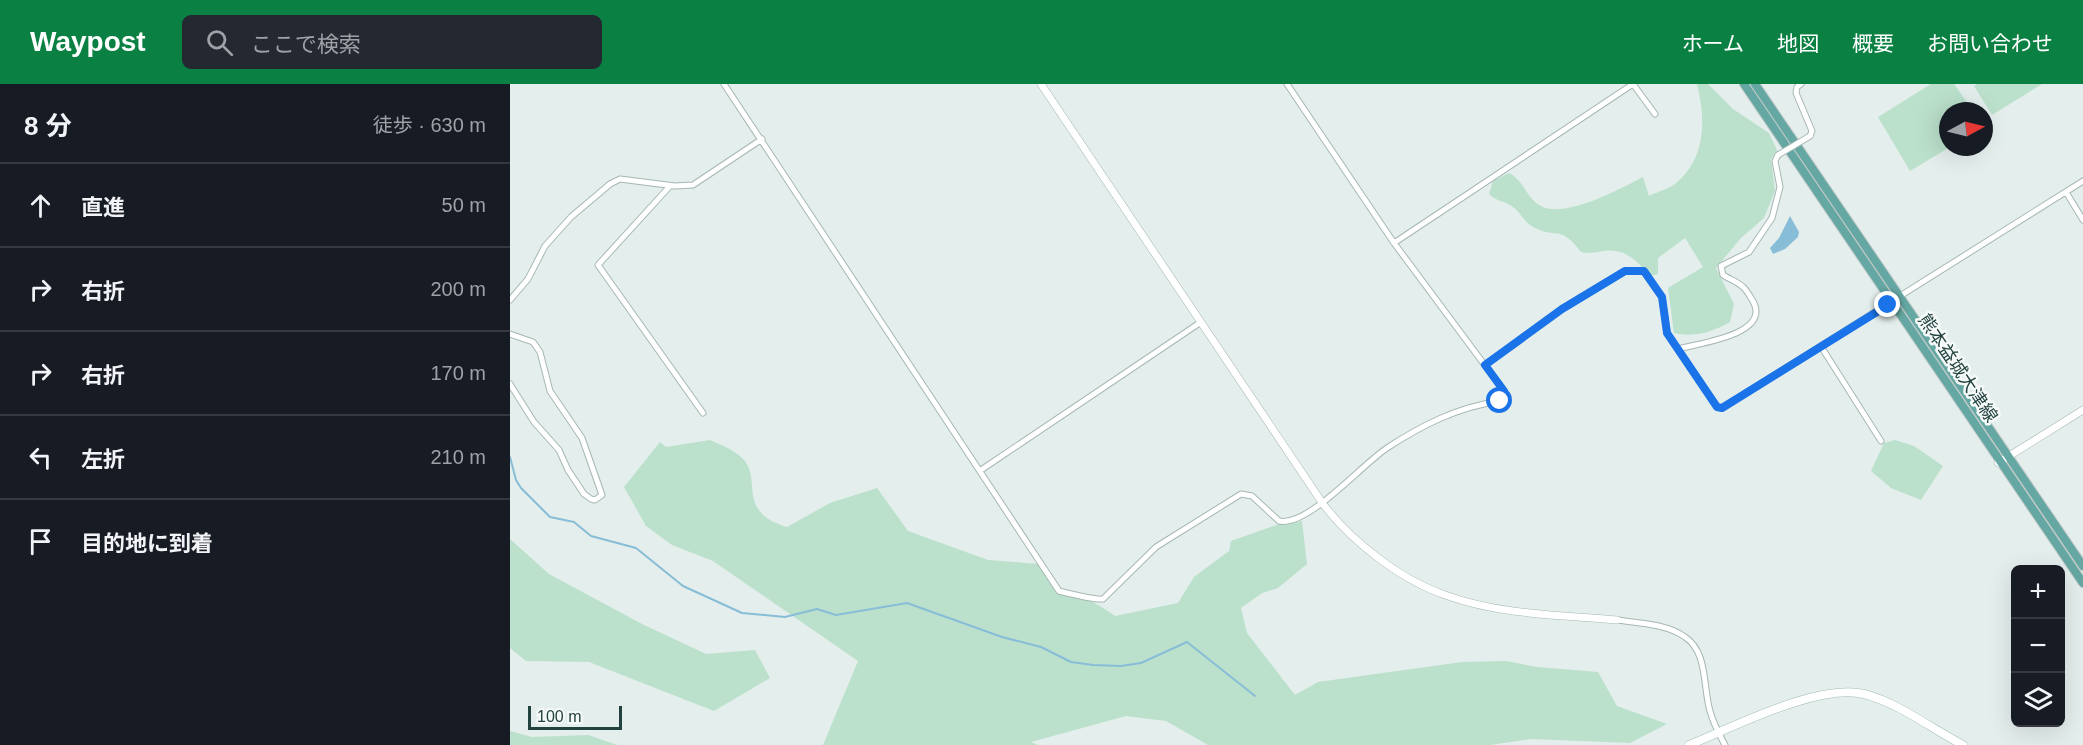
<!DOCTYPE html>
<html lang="ja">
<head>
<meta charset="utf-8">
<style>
  body { margin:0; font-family:Helvetica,"Noto Sans JP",sans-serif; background:#242831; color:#f1f3f6 }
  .controls { position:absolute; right:18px; bottom:18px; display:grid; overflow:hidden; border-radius:9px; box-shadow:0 6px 24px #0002 }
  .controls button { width:54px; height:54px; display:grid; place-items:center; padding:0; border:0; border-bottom:2px solid #363941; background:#171b24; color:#f1f3f6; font:30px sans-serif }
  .compass { position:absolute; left:1429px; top:18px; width:54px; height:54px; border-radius:50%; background:#171b24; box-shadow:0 6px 24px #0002; rotate:83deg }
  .scale { position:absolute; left:18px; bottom:15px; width:94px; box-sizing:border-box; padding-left:6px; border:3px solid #22423f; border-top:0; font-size:16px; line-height:21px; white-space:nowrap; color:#22423f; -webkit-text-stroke:4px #f5faf9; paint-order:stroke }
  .stop { position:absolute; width:18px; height:18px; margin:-14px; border:4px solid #1a73e8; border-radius:50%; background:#fff }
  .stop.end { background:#1a73e8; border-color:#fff; box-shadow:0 2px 6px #0008 }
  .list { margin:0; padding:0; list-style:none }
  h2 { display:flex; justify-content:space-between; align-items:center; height:78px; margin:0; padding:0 24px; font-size:26px }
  h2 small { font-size:20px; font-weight:400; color:#9ea1a6 }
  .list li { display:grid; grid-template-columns:39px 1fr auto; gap:18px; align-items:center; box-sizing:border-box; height:84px; padding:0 24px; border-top:2px solid #363941 }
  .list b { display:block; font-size:22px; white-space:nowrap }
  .list em { font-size:20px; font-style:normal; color:#9ea1a6 }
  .icon { flex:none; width:33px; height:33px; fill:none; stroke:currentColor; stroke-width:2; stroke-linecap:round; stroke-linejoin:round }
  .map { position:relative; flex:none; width:1573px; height:661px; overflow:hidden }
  header { display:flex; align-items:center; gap:36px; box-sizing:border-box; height:84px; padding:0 30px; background:#0b8043; color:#fff }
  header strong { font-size:28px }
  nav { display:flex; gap:33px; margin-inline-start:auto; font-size:21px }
  .search { width:420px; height:54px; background:#242831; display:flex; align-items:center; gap:15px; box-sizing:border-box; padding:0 21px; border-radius:9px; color:#9ea1a6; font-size:22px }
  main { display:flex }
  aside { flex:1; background:#171b24 }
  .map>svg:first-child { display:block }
</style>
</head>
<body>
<header>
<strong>Waypost</strong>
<div class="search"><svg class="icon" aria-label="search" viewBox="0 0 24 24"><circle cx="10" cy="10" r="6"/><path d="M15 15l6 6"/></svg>ここで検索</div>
<nav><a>ホーム</a><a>地図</a><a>概要</a><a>お問い合わせ</a></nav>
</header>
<main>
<aside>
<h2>8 分<small>徒歩 · 630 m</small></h2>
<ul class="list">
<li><svg class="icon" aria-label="ahead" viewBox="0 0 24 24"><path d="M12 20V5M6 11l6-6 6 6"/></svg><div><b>直進</b></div><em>50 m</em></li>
<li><svg class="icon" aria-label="right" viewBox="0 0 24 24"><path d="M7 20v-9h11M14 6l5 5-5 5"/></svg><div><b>右折</b></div><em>200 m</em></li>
<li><svg class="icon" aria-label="right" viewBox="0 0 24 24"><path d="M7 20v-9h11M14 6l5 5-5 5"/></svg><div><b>右折</b></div><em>170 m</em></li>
<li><svg class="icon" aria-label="left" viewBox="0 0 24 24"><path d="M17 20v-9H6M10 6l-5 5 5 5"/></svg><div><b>左折</b></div><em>210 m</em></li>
<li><svg class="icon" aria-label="arrive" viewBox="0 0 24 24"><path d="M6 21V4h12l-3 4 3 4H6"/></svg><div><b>目的地に到着</b></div></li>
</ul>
</aside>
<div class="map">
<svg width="1573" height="661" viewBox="0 0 1573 661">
  <rect width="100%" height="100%" fill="#e4eeec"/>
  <path fill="#bbe1cc" d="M1187 0H1198L1223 25 1259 49 1267 66 1261 75 1265 107 1254 134 1231 154 1206 184 1224 220 1220 238C1203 248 1183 254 1164 249L1158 204 1193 183 1175 154 1148 174V190L1140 192C1130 181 1121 169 1105 167 1093 165 1085 171 1071 168 1049 139 1047 156 1023 143 1014 138 1011 129 1003 123 995 117 987 118 979 110L983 97 999 89C1014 96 1016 114 1031 122 1055 135 1110 105 1133 93L1139 112C1147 108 1158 105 1165 100 1196 75 1196 36 1187 0Z
    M1421 0H1444L1463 27H1438V63H1440L1400 87 1368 33Z
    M1467 0H1532L1482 31 1464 2Z
    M200 356C211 361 225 366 233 375 253 396 225 427 277 443L320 419 367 404 398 447 478 476 530 480 547 509C570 511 586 518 605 532L668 519 684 493 719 467 721 457 769 440 792 437 797 480 768 504 752 509 731 524 737 549 785 611 808 598 952 578 996 577 1027 583 1088 588 1107 622 1157 640 1120 659 1021 655 980 661H698L656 637 616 632 521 658 528 661H313L348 577 203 477 162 461 136 442 114 403 150 358 156 363Z
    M1385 356 1404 362 1433 382 1411 416 1381 404 1361 387 1374 359Z
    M0 455 39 490 132 540 196 570 245 566 260 594 204 627 79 578 16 577 0 564Z
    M0 647 22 653 78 651 107 661H0Z"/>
  <path fill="#88bdd7" d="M1280 132 1289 148 1288 153 1275 165 1263 170 1260 164 1269 154Z"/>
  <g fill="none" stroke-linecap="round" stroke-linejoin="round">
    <path stroke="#88bdd7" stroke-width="2" d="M0 373 6 396 11 404 40 433 64 438 81 452 126 464 173 502 232 529 275 533 307 525 326 531 397 519 492 553 531 563 561 578 583 581 611 582 631 579 677 558 745 612"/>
    <g stroke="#a6b7b5" stroke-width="7">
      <path id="minor" d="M214 0 549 507C557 509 586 516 593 515L646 463 731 410 742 412 769 437C798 443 850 382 877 364 912 341 948 323 990 317L994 313V307L884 159 777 0
        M1123 0 1145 30
        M1291 0 1287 3 1286 9 1302 47 1300 52
        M160 102 88 181 193 329
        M1556 108 1573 136
        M884 159 1123 0
        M0 216 18 195 35 162 61 133 100 100 110 95 165 102 183 101 252 55
        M0 250 23 258 30 268 40 307 72 354 92 411 85 416 81 415 74 410 58 386 49 366 24 338 0 300
        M1312 264 1371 357
        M1168 265C1190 259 1266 250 1241 214 1239 211 1236 205 1233 203 1228 198 1219 195 1213 191L1211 182 1239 168 1262 134 1270 103 1265 77 1268 71
        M975 281 1052 225 1115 187H1133L1152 213 1157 249 1207 323 1212 324 1573 97
        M471 386 691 238
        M1107 536C1129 539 1157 540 1175 553 1198 568 1193 604 1200 627 1203 639 1209 650 1215 661"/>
    </g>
    <g stroke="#a6b7b5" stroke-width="8">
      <path id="tertiary" d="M531 0 813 420C842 458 892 497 938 512 991 531 1052 531 1107 536
        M1488 379 1573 326"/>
    </g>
    <g stroke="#a1bbb7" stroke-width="9">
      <path id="secondary" d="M1179 661C1224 643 1308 599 1354 610 1389 619 1422 645 1453 661"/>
    </g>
    <g stroke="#c1cac9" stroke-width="10">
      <path id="primary" d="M1234 0 1573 499
        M1245 0 1573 482"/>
    </g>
    <use href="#minor" stroke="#fff" stroke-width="5"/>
    <use href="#tertiary" stroke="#fff" stroke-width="7"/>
    <use href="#secondary" stroke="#fff" stroke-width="8"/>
    <use href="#primary" stroke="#65a7a2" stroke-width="8"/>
    <g stroke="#a6b7b5" stroke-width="7" stroke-linecap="butt">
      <path id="minor-bridge" d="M1268 71 1300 52"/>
    </g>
    <use href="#minor-bridge" stroke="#fff" stroke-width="5"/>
  </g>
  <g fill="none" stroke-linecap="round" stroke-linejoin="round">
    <path stroke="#1a73e8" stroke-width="8" d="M990 317 994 313V307L975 281 1052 225 1115 187H1134L1152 213 1157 249 1207 323 1212 324 1378 221"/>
  </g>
  <g text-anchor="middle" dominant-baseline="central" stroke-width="5" stroke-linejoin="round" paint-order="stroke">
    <g font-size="18" fill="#22423f" stroke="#f5faf9">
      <text transform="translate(1448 284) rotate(56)">熊本益城大津線</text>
    </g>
  </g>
</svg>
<div class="controls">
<button>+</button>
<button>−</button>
<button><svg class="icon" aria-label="layers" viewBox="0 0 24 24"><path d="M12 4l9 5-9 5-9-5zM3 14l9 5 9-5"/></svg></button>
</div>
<svg class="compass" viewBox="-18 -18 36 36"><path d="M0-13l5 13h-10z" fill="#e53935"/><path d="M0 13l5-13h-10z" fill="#9ea1a6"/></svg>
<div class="scale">100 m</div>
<div class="stop" style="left:990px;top:317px"></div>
<div class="stop end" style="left:1378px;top:221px"></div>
</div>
</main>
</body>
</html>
